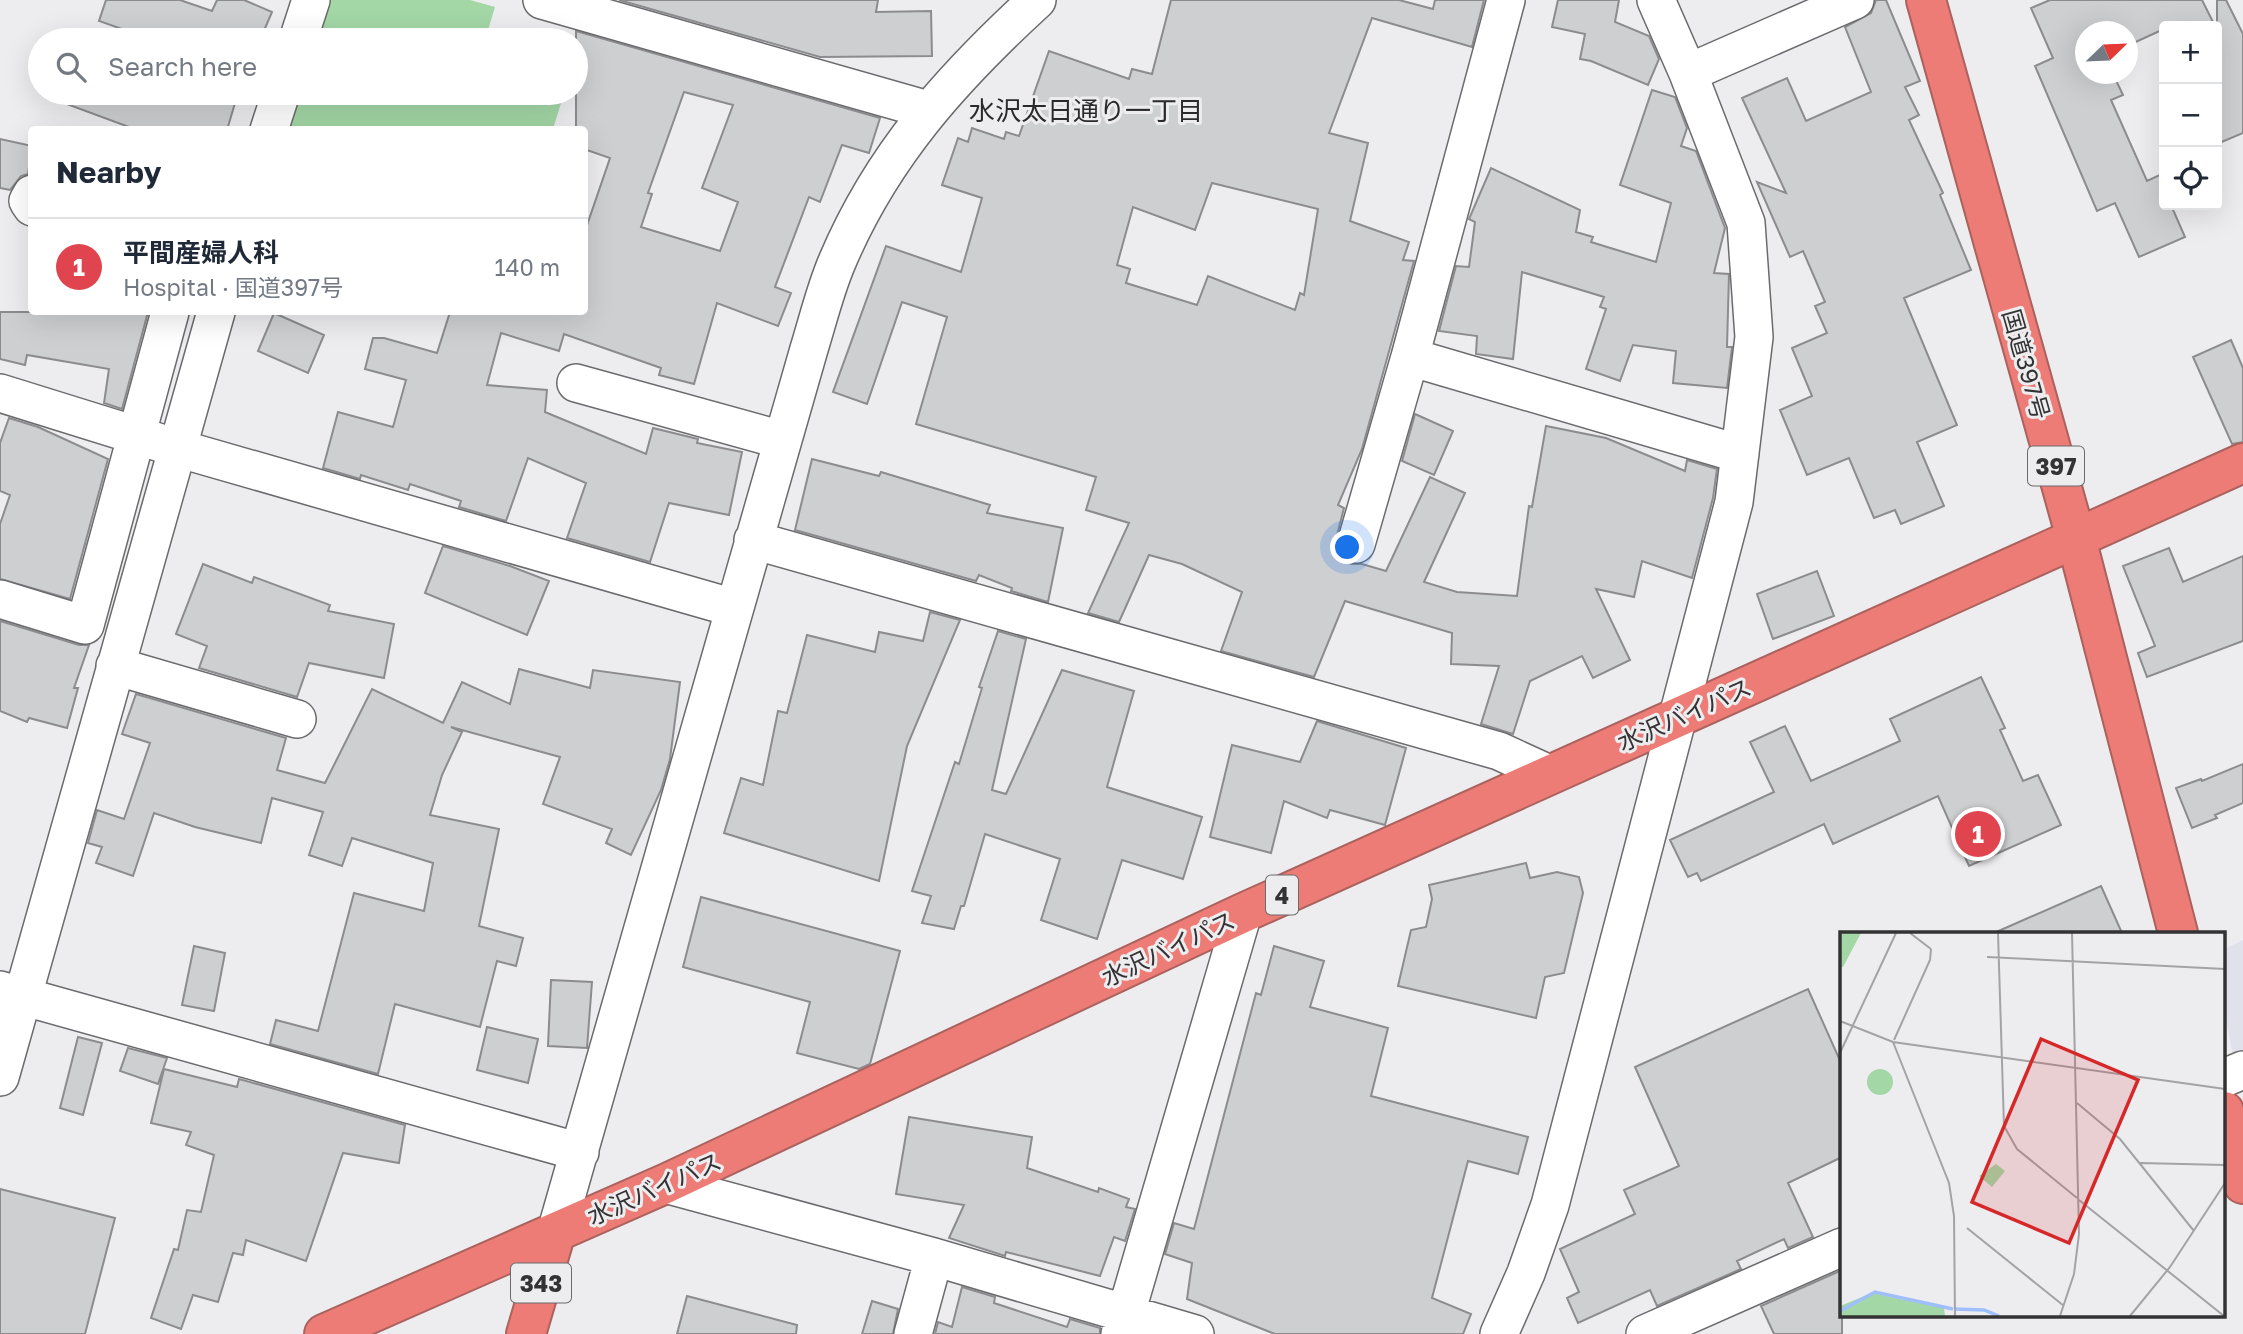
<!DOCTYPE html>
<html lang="en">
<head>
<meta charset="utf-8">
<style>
  body { margin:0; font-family:"Golos Text","Noto Sans JP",sans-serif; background:#f6f6f7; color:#1f2937 }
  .controls { position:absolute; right:21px; top:21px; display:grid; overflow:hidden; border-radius:7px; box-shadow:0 7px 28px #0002 }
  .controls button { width:63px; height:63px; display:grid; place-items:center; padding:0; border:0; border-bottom:2px solid #e0e1e3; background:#fff; color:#1f2937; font:35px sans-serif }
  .compass { position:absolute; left:2075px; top:21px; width:63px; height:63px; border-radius:50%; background:#fff; box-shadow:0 7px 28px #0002; rotate:67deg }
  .you { position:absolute; left:1348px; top:548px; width:24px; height:24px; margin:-18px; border:5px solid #fff; border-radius:50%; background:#1a73e8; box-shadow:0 0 0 10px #1a73e833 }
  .badge { display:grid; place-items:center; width:46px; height:46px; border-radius:50%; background:#db2777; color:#fff; font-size:23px; font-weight:700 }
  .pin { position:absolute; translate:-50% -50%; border:4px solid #fff; box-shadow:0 2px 7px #0006 }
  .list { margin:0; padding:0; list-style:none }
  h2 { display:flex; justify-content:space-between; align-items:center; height:91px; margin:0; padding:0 28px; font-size:30px }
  h2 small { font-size:23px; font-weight:400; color:#747a83 }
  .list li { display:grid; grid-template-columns:46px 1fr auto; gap:21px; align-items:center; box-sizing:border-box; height:98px; padding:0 28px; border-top:2px solid #e0e1e3 }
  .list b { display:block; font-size:26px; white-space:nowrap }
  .list p { margin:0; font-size:23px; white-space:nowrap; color:#747a83 }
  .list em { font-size:23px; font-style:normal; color:#747a83 }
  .icon { flex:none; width:38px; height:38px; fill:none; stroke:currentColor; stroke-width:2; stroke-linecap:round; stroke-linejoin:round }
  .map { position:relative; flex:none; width:2243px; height:1334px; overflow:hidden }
  .search { position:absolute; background:#fff; box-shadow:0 7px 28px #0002; left:28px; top:28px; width:560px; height:77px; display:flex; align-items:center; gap:18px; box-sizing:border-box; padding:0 24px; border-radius:38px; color:#747a83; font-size:26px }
  .panel { position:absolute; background:#fff; box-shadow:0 7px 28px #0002; left:28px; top:126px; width:560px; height:189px; border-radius:7px }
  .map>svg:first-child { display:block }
</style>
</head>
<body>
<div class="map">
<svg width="2243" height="1334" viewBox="0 0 2243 1334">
  <rect width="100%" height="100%" fill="#ededf0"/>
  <path fill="#e0e1eb" d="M2243 940V1057L2234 1061 2224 1009V949Z"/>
  <path fill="#a3d7a6" d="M328 0H470L495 7 485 40H316Z
    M301 93H538L562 100 553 129H290Z"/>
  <path fill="#cecfd1" stroke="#8c8c8e" stroke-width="2" fill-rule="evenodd" d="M106 0H180L212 11 217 0H244L272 12 260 40H153L99 21Z
    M619 0H878L876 12 931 11 932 56 820 57Z
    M1171 0H1399L1433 9 1435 0H1484L1472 47 1372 18 1329 133 1368 143 1350 221 1409 242 1403 260 1414 261 1362 449 1338 505 1344 508 1336 539V550L1341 559 1351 564H1362L1386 571 1430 477 1465 493 1424 582 1457 592 1517 596 1529 506 1532 507 1546 426 1606 438 1685 471 1687 460 1717 469 1713 498 1692 578 1642 561 1634 597 1596 589 1630 660 1593 678 1582 656 1530 681 1513 734 1481 724 1499 666 1451 664 1452 633 1345 601 1314 677 1221 651 1242 592 1182 564 1149 555 1119 622 1088 613 1129 523 1086 510 1096 477 916 424 947 317 902 302 867 404 833 392 886 246 961 272 982 198 942 185 958 138 968 142 972 128 1004 139 1006 132 1019 136 1049 51 1129 79 1132 69 1152 74ZM1212 183 1318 209 1304 295 1300 293 1295 310 1208 276 1197 305 1126 283 1130 269 1117 265 1133 207 1195 230Z
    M1558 0H1619L1615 22 1649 36 1659 59 1648 85 1591 61 1580 59 1585 34 1552 27Z
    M1876 0H1886L1920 81 1905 87 1919 115 1909 120 1943 193 1940 195 1971 270 1904 298 1957 425 1917 442 1944 506 1901 524 1895 510 1874 518 1849 458 1807 475 1780 410 1812 396 1792 348 1827 333 1815 306 1825 302 1803 251 1790 257 1757 182 1786 193 1742 98 1787 78 1806 121 1871 92 1845 27 1871 13Z
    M2050 0H2202L2215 26H2164V29L2127 46V32H2085V74H2113L2123 95 2111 100 2147 181 2164 173V205H2171L2185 237 2139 257 2115 203 2097 211 2035 66 2053 58 2031 8Z
    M2217 0H2226L2243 34V133L2217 144Z
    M576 31 880 118 869 153 842 145 820 202 809 197 775 287 791 293 778 326 717 303 694 384 659 375 661 368 564 334 559 351 501 333 487 385 547 390 545 412 646 454 653 428 698 439 697 443 742 452 729 515 669 503 650 562 567 538 586 483 528 458 506 521 459 507 461 501 410 484 408 490 361 475 360 479 323 468 338 412 393 427 406 380 365 369 373 338H384L437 353 450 312H584V234L610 158 584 149V130H576ZM684 92 733 105 702 188 738 202 720 251 641 227 652 194 648 193Z
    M1652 90 1675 97 1687 128 1681 146 1696 151 1725 228 1714 273 1729 274 1727 347H1732L1727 388 1673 383 1676 351 1633 345 1620 381 1586 369 1606 309 1600 307 1604 297 1522 272 1513 359 1476 354 1477 336 1439 331 1456 266 1469 267 1475 222 1469 219 1491 168 1580 210 1576 232 1593 237 1591 242 1656 262 1671 203 1620 185Z
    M46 93H238L227 130H137L45 96Z
    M0 139 32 146 28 174 21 176 10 190 0 188Z
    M0 312H148L122 409 104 403 109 369 27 355 25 365 0 359Z
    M274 313 324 335 308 373 258 351Z
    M2231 340 2243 368V442L2232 444 2193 357Z
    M1415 414 1453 431 1434 475 1402 461Z
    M9 418 38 427 108 459 70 599 0 579V524L10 495 0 491V443Z
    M812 459 879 476 881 472 990 505 987 513 1063 528 1048 602 1011 591 1012 588 979 575 976 581 795 530Z
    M443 546 510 566 549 581 527 635 425 593Z
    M2169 548 2183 582 2243 556V641L2147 677 2138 653 2155 646 2123 566Z
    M203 564 252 583 254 577 330 605 328 611 394 624 384 678 309 663 297 697 199 668 207 646 176 634Z
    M1817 571 1834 616 1773 639 1757 594Z
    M930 612 960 620 907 746 879 881 724 833 741 778 763 785 778 711 787 713 807 635 875 652 879 632 923 641Z
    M0 621 79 645H89L74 688H78L67 728 29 718 27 722 0 711Z
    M998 631 1026 639 992 790 1006 794 1062 670 1134 691 1107 787 1202 817 1183 879 1122 860 1097 939 1041 920 1060 859 985 834 964 906H961L954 929 922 923 931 896 912 891 955 762 959 764 982 688 979 687Z
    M519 669 590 688 593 670 680 682 670 759 661 790 631 855 606 843 612 829 543 804 560 757 451 727 462 732 442 775 430 815 499 829 479 926 523 938 516 966 497 961 480 1027 395 1004 378 1074 270 1044 276 1020 318 1031 354 893 424 911 433 863 352 838 342 866 309 855 323 812 272 798 261 843 195 827 154 813 133 876 96 863 102 847 88 843 97 810 124 819 150 743 122 734 136 694 286 738 277 770 325 783 372 689 443 723 462 682 510 704Z
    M1981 677 2005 728 2000 730 2023 781 2038 775 2061 825 1969 866 1938 796 1833 844 1824 824 1701 881 1697 873 1688 877 1670 840 1774 792 1750 742 1785 726 1811 781 1900 741 1890 719Z
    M1317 721 1406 748 1385 825 1330 810 1327 818 1284 801 1271 853 1210 837 1232 745 1300 762Z
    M2243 764V803L2215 815 2217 818 2192 828 2176 788 2201 779 2202 781Z
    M1526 863 1530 878 1557 872 1579 877 1583 893 1564 973 1545 977 1536 1018 1398 986 1411 930 1426 927 1432 899 1429 885Z
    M2101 886 2122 933H1994Z
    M701 897 900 951 870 1064 859 1069 797 1053 810 1002 683 967Z
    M194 946 225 953 214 1011 182 1005Z
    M1274 946 1324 961 1310 1007 1388 1028 1371 1096 1528 1137 1518 1174 1468 1161 1432 1298 1471 1314 1463 1334H1275L1187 1299 1192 1263 1165 1254 1174 1223 1194 1229 1256 993 1261 995Z
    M551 980 592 982 587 1048 548 1046Z
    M1808 989 1842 1065V1157L1788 1183 1813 1237 1788 1248 1784 1239 1737 1261 1741 1269 1657 1306 1650 1290 1578 1323 1567 1298 1579 1292 1560 1249 1635 1214 1624 1190 1679 1166 1635 1067Z
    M487 1027 538 1039 528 1083 477 1070Z
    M78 1037 102 1043 83 1115 60 1108Z
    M128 1048 167 1058 158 1084 120 1071Z
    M164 1069 237 1087 239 1079 405 1125 399 1163 343 1153 306 1261 246 1240 243 1255 233 1253 218 1302 193 1295 181 1329 151 1318 174 1249 178 1250 187 1210 201 1212 214 1155 186 1145 191 1132 151 1123Z
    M909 1117 1032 1137 1027 1168 1098 1192 1099 1188 1129 1199 1126 1207 1135 1209 1125 1241 1114 1237 1100 1276 1006 1252 1005 1256 949 1238 964 1205 896 1194Z
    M0 1189 115 1218 85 1334H0Z
    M1842 1270V1334H1774L1761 1306Z
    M962 1287 995 1297 994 1303 1067 1327 1070 1319 1100 1328V1334H935L938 1322 952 1327Z
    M687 1296 797 1325 796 1334H677Z
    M872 1301 898 1309 893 1334H862Z"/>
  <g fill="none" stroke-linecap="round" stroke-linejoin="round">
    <g stroke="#6b6b6d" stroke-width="40">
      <path id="minor" d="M542 0 928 110
        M1506 0 1410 357 1740 454
        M298 40 311 0
        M1688 73 1855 0
        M269 130 281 93
        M32 194 28 201 32 207
        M576 383 782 440
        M0 393 177 448 734 608
        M753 540 1499 751 1549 774
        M1356 544 1410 357
        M0 599 85 625 170 312
        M115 666 297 719
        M0 990 580 1152
        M0 1077 216 312
        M2224 1078 2243 1070
        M665 1184 934 1257 1195 1334
        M556 1232 809 349C818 320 825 290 837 262 882 155 953 77 1037 0
        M913 1334 934 1257
        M1120 1334 1243 913
        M1499 1334 1526 1273 1550 1205 1734 502 1754 337 1746 223 1688 73 1656 0
        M1645 1334 1842 1247"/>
    </g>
    <g stroke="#ab625e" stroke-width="42">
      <path id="highway" d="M1926 0 2076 538 2178 933
        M2224 1111 2243 1184
        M324 1334 665 1184 1243 913 2243 463
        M526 1334 556 1232"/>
    </g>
    <use href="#minor" stroke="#fff" stroke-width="37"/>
    <use href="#highway" stroke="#ec7c75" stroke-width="38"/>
  </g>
  <g text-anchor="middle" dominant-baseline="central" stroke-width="6" stroke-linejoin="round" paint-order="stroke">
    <g fill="#ededf0" stroke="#6b6b6c" stroke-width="2">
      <rect x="2028" y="446.5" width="56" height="39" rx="5"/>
      <rect x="1266" y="875.5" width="32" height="39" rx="5"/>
      <rect x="511" y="1263.5" width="60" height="39" rx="5"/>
    </g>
    <g font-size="23" font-weight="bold" fill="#333334">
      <text x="2056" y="466">397</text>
      <text x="1282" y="895">4</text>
      <text x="541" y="1283">343</text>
    </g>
    <g font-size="24" fill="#333334" stroke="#ededf0">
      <text transform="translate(2027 364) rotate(74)">国道397号</text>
      <text transform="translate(1684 714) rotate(-24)">水沢バイパス</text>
      <text transform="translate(1168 948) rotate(-25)">水沢バイパス</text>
      <text transform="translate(654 1188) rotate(-24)">水沢バイパス</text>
    </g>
    <g font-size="26" fill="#2a2a2c" stroke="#ededf0">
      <text x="1086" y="110">水沢太日通り一丁目</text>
    </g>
  </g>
  <g transform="translate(1840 932)">
    <rect width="385" height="385" fill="#ededf0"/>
    <path d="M0 1H21L3 35 0 34ZM27 150a13 13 0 1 1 26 0a13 13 0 1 1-26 0ZM156 232 165 239 152 255 139 244ZM32 361 104 376 105 384H0V374Z" fill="#a3d7a6"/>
    <path fill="none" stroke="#9ebffb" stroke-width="3.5" d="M114 377 144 378 159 384M0 379 35 360 113 377"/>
    <path fill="none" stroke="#a3a3a5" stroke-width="2" d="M70 1 91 17M158 1 164 194 177 217 237 266M147 25 385 37M0 89 53 110 385 157M54 108 90 28 91 17M53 110 109 251 114 284 115 384M0 121 56 1M237 171 280 207 354 299M300 231 385 233M239 268 384 384M127 296 224 374M220 384 234 342 239 302 232 1M290 384 330 335 385 251"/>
    <path fill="#d62828" fill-opacity="0.15" stroke="#d62828" stroke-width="3.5" d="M201 107 298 148 229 311 132 270Z"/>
    <rect width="385" height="385" fill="none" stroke="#333334" stroke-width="3.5"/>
  </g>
</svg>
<div class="controls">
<button>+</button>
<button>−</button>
<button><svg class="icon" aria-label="locate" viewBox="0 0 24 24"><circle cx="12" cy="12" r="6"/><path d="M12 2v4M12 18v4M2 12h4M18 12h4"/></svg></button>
</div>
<svg class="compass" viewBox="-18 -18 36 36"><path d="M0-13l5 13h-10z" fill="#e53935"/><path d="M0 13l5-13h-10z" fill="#747a83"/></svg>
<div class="you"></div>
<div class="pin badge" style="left:1978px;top:834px;background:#e0444e">1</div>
<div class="search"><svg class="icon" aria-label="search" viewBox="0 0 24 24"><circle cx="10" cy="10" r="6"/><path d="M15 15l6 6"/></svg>Search here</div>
<section class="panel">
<h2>Nearby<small></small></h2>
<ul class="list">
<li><span class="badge" style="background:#e0444e">1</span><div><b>平間産婦人科</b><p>Hospital · 国道397号</p></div><em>140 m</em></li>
</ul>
</section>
</div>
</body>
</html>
